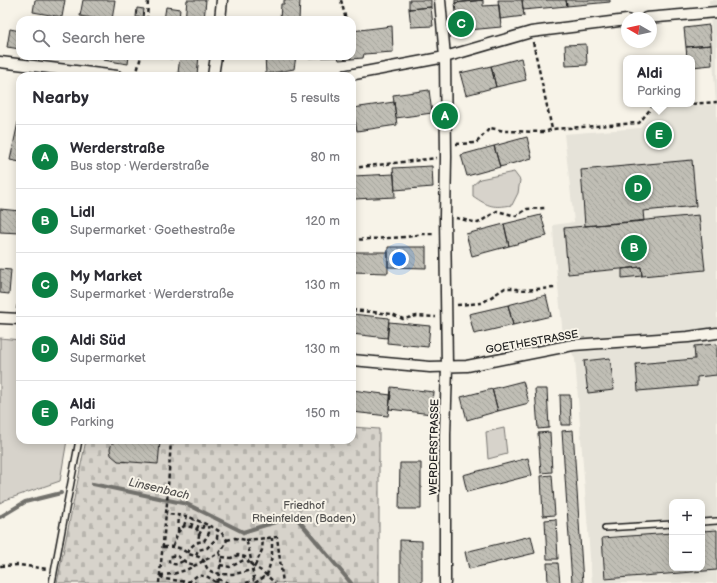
<!DOCTYPE html>
<html lang="en">
<head>
<meta charset="utf-8">
<style>
  body { margin:0; font-family:"Balsamiq Sans",sans-serif; background:#f7f7f7; color:#2b2b33 }
  .controls { position:absolute; right:12px; bottom:12px; display:grid; overflow:hidden; border-radius:8px; box-shadow:0 2px 10px #0003 }
  .controls button { width:36px; height:36px; display:grid; place-items:center; padding:0; border:0; border-bottom:1px solid #e1e1e2; background:#fff; color:#2b2b33; font:20px sans-serif }
  .compass { position:absolute; left:621px; top:12px; width:36px; height:36px; border-radius:50%; background:#fff; box-shadow:0 2px 10px #0003; rotate:279deg }
  .you { position:absolute; left:399px; top:259px; width:14px; height:14px; margin:-10px; border:3px solid #fff; border-radius:50%; background:#1a73e8; box-shadow:0 0 0 6px #1a73e833 }
  .badge { display:grid; place-items:center; width:26px; height:26px; border-radius:50%; background:#0b8043; color:#fff; font-size:13px; font-weight:700 }
  .pin { position:absolute; translate:-50% -50%; border:2px solid #fff; box-shadow:0 1px 4px #0006 }
  .popup { position:absolute; left:623px; top:55px; width:72px; height:52px; box-sizing:border-box; display:grid; place-content:center; border-radius:8px; background:#fff; filter:drop-shadow(0 1px 3px #0005); font-size:13px; white-space:nowrap; color:#7c7c81 }
  .popup b { font-size:15px; color:#2b2b33 }
  .popup::after { content:''; position:absolute; left:50%; top:100%; margin-left:-8px; border:8px solid transparent; border-top-color:#fff }
  .list { margin:0; padding:0; list-style:none }
  h2 { display:flex; justify-content:space-between; align-items:center; height:52px; margin:0; padding:0 16px; font-size:17px }
  h2 small { font-size:13px; font-weight:400; color:#7c7c81 }
  .list li { display:grid; grid-template-columns:26px 1fr auto; gap:12px; align-items:center; box-sizing:border-box; height:64px; padding:0 16px; border-top:1px solid #e1e1e2 }
  .list b { display:block; font-size:15px; white-space:nowrap }
  .list p { margin:0; font-size:13px; white-space:nowrap; color:#7c7c81 }
  .list em { font-size:13px; font-style:normal; color:#7c7c81 }
  .icon { flex:none; width:22px; height:22px; fill:none; stroke:currentColor; stroke-width:2; stroke-linecap:round; stroke-linejoin:round }
  .map { position:relative; flex:none; width:717px; height:583px; overflow:hidden }
  .search { position:absolute; background:#fff; box-shadow:0 2px 10px #0003; left:16px; top:16px; width:340px; height:44px; display:flex; align-items:center; gap:10px; box-sizing:border-box; padding:0 14px; border-radius:12px; color:#7c7c81; font-size:15px }
  .panel { position:absolute; background:#fff; box-shadow:0 2px 10px #0003; left:16px; top:72px; width:340px; height:372px; border-radius:12px }
  .map>svg:first-child { display:block }
</style>
</head>
<body>
<div class="map">
<svg width="717" height="583" viewBox="0 0 717 583">
  <defs>
    <pattern id="cemetery-stones" width="16" height="16" patternUnits="userSpaceOnUse"><rect width="16" height="16" fill="#d7d3cb"/><path d="M2 7V4a2 2 0 0 1 4 0v3zM10 15v-3a2 2 0 0 1 4 0v3z" fill="#b8b5ae"/></pattern>
    <pattern id="building-back-hatch" width="6" height="6" patternUnits="userSpaceOnUse"><rect width="6" height="6" fill="#c0beb5"/><path d="M-1 5l2 2M0 0l6 6M5-1l2 2" fill="none" stroke="#a4a39b"/></pattern>
  </defs>
  <rect width="100%" height="100%" fill="#f7f3e8"/>
  <filter id="ink" filterUnits="userSpaceOnUse"><feTurbulence type="fractalNoise" baseFrequency=".025" numOctaves="2"/><feDisplacementMap in="SourceGraphic" scale="8" xChannelSelector="R" yChannelSelector="G"/><feConvolveMatrix kernelMatrix="1 2 1 2 8 2 1 2 1" color-interpolation-filters="sRGB"/></filter>
  <g filter="url(#ink)">
    <path fill="#e6e3d9" fill-rule="evenodd" d="M709 0H717V583H592L575 359 563 335 554 247 553 225 574 222 564 134 640 128 652 109 716 104ZM672 502H702V568H672Z"/>
    <path fill="url(#cemetery-stones)" stroke="#7a7874" d="M352 427 379 429V583H57L86 440H352Z"/>
    <path fill="#d7d3cb" stroke="#7a7874" d="M514 172 520 180 518 193 512 205C493 208 489 207 473 196V185L480 179Z
      M0 338 20 340V440H67L60 481 5 500 0 503Z
      M504 428 507 454 488 459 486 432Z"/>
    <g fill="none" stroke-linecap="round" stroke-linejoin="round">
      <path stroke="#72716c" stroke-width="4" d="M93 484 187 504 243 532 295 516 351 583
        M0 517 25 502 61 493"/>
    </g>
    <path fill="url(#building-back-hatch)" stroke="#1c1c1c" d="M35 0H65L62 17 33 12Z
      M83 0H115L112 20H104L80 16Z
      M187 0H206L204 20H185Z
      M284 0H300L299 20H280L281 4H284Z
      M409 0H431V7L409 9Z
      M455 0H483L455 3Z
      M483 0V6L499 5 501 27 458 31 455 3Z
      M498 0H522L524 16 500 19Z
      M522 0H566L567 6 523 10Z
      M566 0H610V2L567 6Z
      M166 7 180 9 179 20H164Z
      M431 7 433 26 411 27 409 9Z
      M137 8 144 9 143 18 136 17Z
      M709 25 711 45 686 47 684 28Z
      M392 26 393 52 364 54 363 58 351 59 350 56H352V31Z
      M10 29 20 31V49L7 47Z
      M586 44 587 65 566 66 565 45Z
      M711 45 712 65 692 67V58H687L686 47Z
      M103 56H129L128 64 103 60Z
      M158 56H173L172 59 158 57Z
      M180 56H199L197 75 178 73Z
      M265 56H296L294 69 266 74Z
      M307 56H350L351 59 339 60 338 57 307 58Z
      M521 58 526 80 496 87 491 66Z
      M491 66 496 87 466 95 460 73Z
      M429 90 432 113 396 118 393 95Z
      M394 102 397 125 357 131 353 108Z
      M20 113V162L10 160Z
      M527 137 532 158 500 167 494 146Z
      M494 146 500 167 467 176 461 155Z
      M692 160 696 206 643 211 644 221 585 226 581 170Z
      M432 166 433 187 395 190 393 168Z
      M394 174 395 197 354 199 353 176Z
      M0 209 20 211V233L0 232Z
      M541 215 547 236 509 246 504 224Z
      M699 215 705 270 642 276 641 267 568 274 564 228Z
      M504 224 509 246 472 256 466 234Z
      M388 247H426V268L388 267Z
      M352 252H388V273L352 272Z
      M641 267 642 276 622 278V269Z
      M0 269 11 270 9 294 0 293Z
      M546 295 551 316 513 325 508 305Z
      M508 305 513 325 474 334 469 314Z
      M352 314 389 318 387 338 352 334Z
      M389 322 430 326 428 347 387 343Z
      M717 344V375L697 377V386L638 391 636 364 695 359 694 346Z
      M610 358 614 390 588 393 584 361Z
      M523 381 529 403 498 411 492 389Z
      M391 387 434 392 432 414 389 409Z
      M492 389 498 411 467 420 461 397Z
      M535 389H547L549 428 538 429Z
      M352 390 391 395 388 416 352 412Z
      M560 395H570L571 425H561Z
      M573 430 583 583H572L562 431Z
      M550 432 552 472 541 473 538 433Z
      M117 440H142L160 442 158 464 118 461 111 455 110 449 112 443Z
      M528 458 532 475 467 492 463 475Z
      M400 463H421V509H399Z
      M552 475 555 515 543 516 541 476Z
      M556 519 558 559H547L545 520Z
      M717 530V570L605 579 602 538 672 533V568H702V531Z
      M531 536 535 553 469 569 465 552Z
      M400 540 422 541V583H400Z
      M547 563H558L560 583H548Z"/>
    <g fill="none" stroke-linecap="round" stroke-linejoin="round">
      <g stroke="#1c1c1c" stroke-width="8">
        <path id="service" d="M702 522 717 521
          M605 528 672 524
          M52 583 79 440"/>
      </g>
      <g stroke="#1c1c1c" stroke-width="13">
        <path id="minor" d="M440 0 445 57 446 157 445 217 447 367 445 435V583
          M646 18 717 12
          M220 20 222 0
          M0 62 117 76
          M213 76 216 56
          M344 76 445 57 531 32 627 20
          M0 318 20 319
          M352 360 430 367 467 366 573 345 688 337 717 333"/>
      </g>
      <path stroke="#1c1c1c" stroke-width="2.5" stroke-dasharray="4 3" stroke-linecap="butt" d="M341 0 346 20
        M147 20 148 0
        M533 42 552 129
        M136 76 141 56
        M456 144 476 143 490 128 505 131 545 132 552 129 639 123 652 107 717 102
        M352 168 437 158
        M456 218 478 223 497 211 516 216 527 209 545 208
        M352 240 407 237 423 234H435
        M457 305 482 303 505 288H513L520 290 555 288
        M17 309 20 296
        M352 310 392 314 403 319 417 316 436 317
        M184 526 187 516
        M191 527 194 519
        M197 529 200 521
        M178 531 179 515
        M199 535 203 527V523
        M227 540 235 538 246 540C251 554 252 569 255 583
        M246 540 277 537 283 583
        M173 546 178 532 184 526 191 527 197 529 199 535 198 542
        M163 547C169 547 175 546 181 549 185 551 188 554 192 555 196 556 199 556 203 560 206 563 205 567 209 570 221 578 239 573 252 570
        M188 553C191 545 196 542 204 541L209 533 208 526
        M196 555 198 550 207 548 217 538 218 530
        M222 557 231 558 238 555 245 557 250 564 263 572 275 583
        M183 561C177 564 175 566 169 562V558C176 553 177 556 183 560 186 563 191 564 195 565
        M220 565 230 567 246 559
        M0 566 19 565 48 569
        M255 566 262 550 263 539
        M160 575 173 574 186 570 219 553 221 550 224 546 227 540 221 532 208 525 187 516 166 514
        M160 576 165 579 196 583
        M218 579 229 583
        M188 582 198 575 208 577 217 583
        M159 583 167 503 171 440
        M217 583 222 557 219 553
        M246 583 254 580
        M255 583 267 575 272 557V538"/>
      <use href="#service" stroke="#f7f3e8" stroke-width="5"/>
      <use href="#minor" stroke="#f7f3e8" stroke-width="10"/>
    </g>
  </g>
  <g text-anchor="middle" dominant-baseline="central" stroke-width="4" stroke-linejoin="round" paint-order="stroke">
    <g font-size="11" fill="#1c1c1c" stroke="#f7f3e8">
      <text transform="translate(532 342) rotate(-10)">GOETHESTRASSE</text>
      <text transform="translate(434 447) rotate(-89)">WERDERSTRASSE</text>
    </g>
    <g font-size="11" fill="#545351" stroke="#f7f3e8">
      <text x="304" y="505">Friedhof<tspan x="304" dy="13">Rheinfelden (Baden)</tspan></text>
    </g>
    <g font-size="12" font-style="italic" fill="#565452" stroke="#f7f3e8">
      <text transform="translate(159 489) rotate(13)">Linsenbach</text>
    </g>
  </g>
</svg>
<div class="controls">
<button>+</button>
<button>−</button>
</div>
<svg class="compass" viewBox="-18 -18 36 36"><path d="M0-13l5 13h-10z" fill="#e53935"/><path d="M0 13l5-13h-10z" fill="#7c7c81"/></svg>
<div class="you"></div>
<div class="pin badge" style="left:445px;top:116px">A</div>
<div class="pin badge" style="left:634px;top:248px">B</div>
<div class="pin badge" style="left:461px;top:24px">C</div>
<div class="pin badge" style="left:638px;top:188px">D</div>
<div class="pin badge" style="left:659px;top:135px">E</div>
<div class="popup"><b>Aldi</b>Parking</div>
<div class="search"><svg class="icon" aria-label="search" viewBox="0 0 24 24"><circle cx="10" cy="10" r="6"/><path d="M15 15l6 6"/></svg>Search here</div>
<section class="panel">
<h2>Nearby<small>5 results</small></h2>
<ul class="list">
<li><span class="badge">A</span><div><b>Werderstraße</b><p>Bus stop · Werderstraße</p></div><em>80 m</em></li>
<li><span class="badge">B</span><div><b>Lidl</b><p>Supermarket · Goethestraße</p></div><em>120 m</em></li>
<li><span class="badge">C</span><div><b>My Market</b><p>Supermarket · Werderstraße</p></div><em>130 m</em></li>
<li><span class="badge">D</span><div><b>Aldi Süd</b><p>Supermarket</p></div><em>130 m</em></li>
<li><span class="badge">E</span><div><b>Aldi</b><p>Parking</p></div><em>150 m</em></li>
</ul>
</section>
</div>
</body>
</html>
